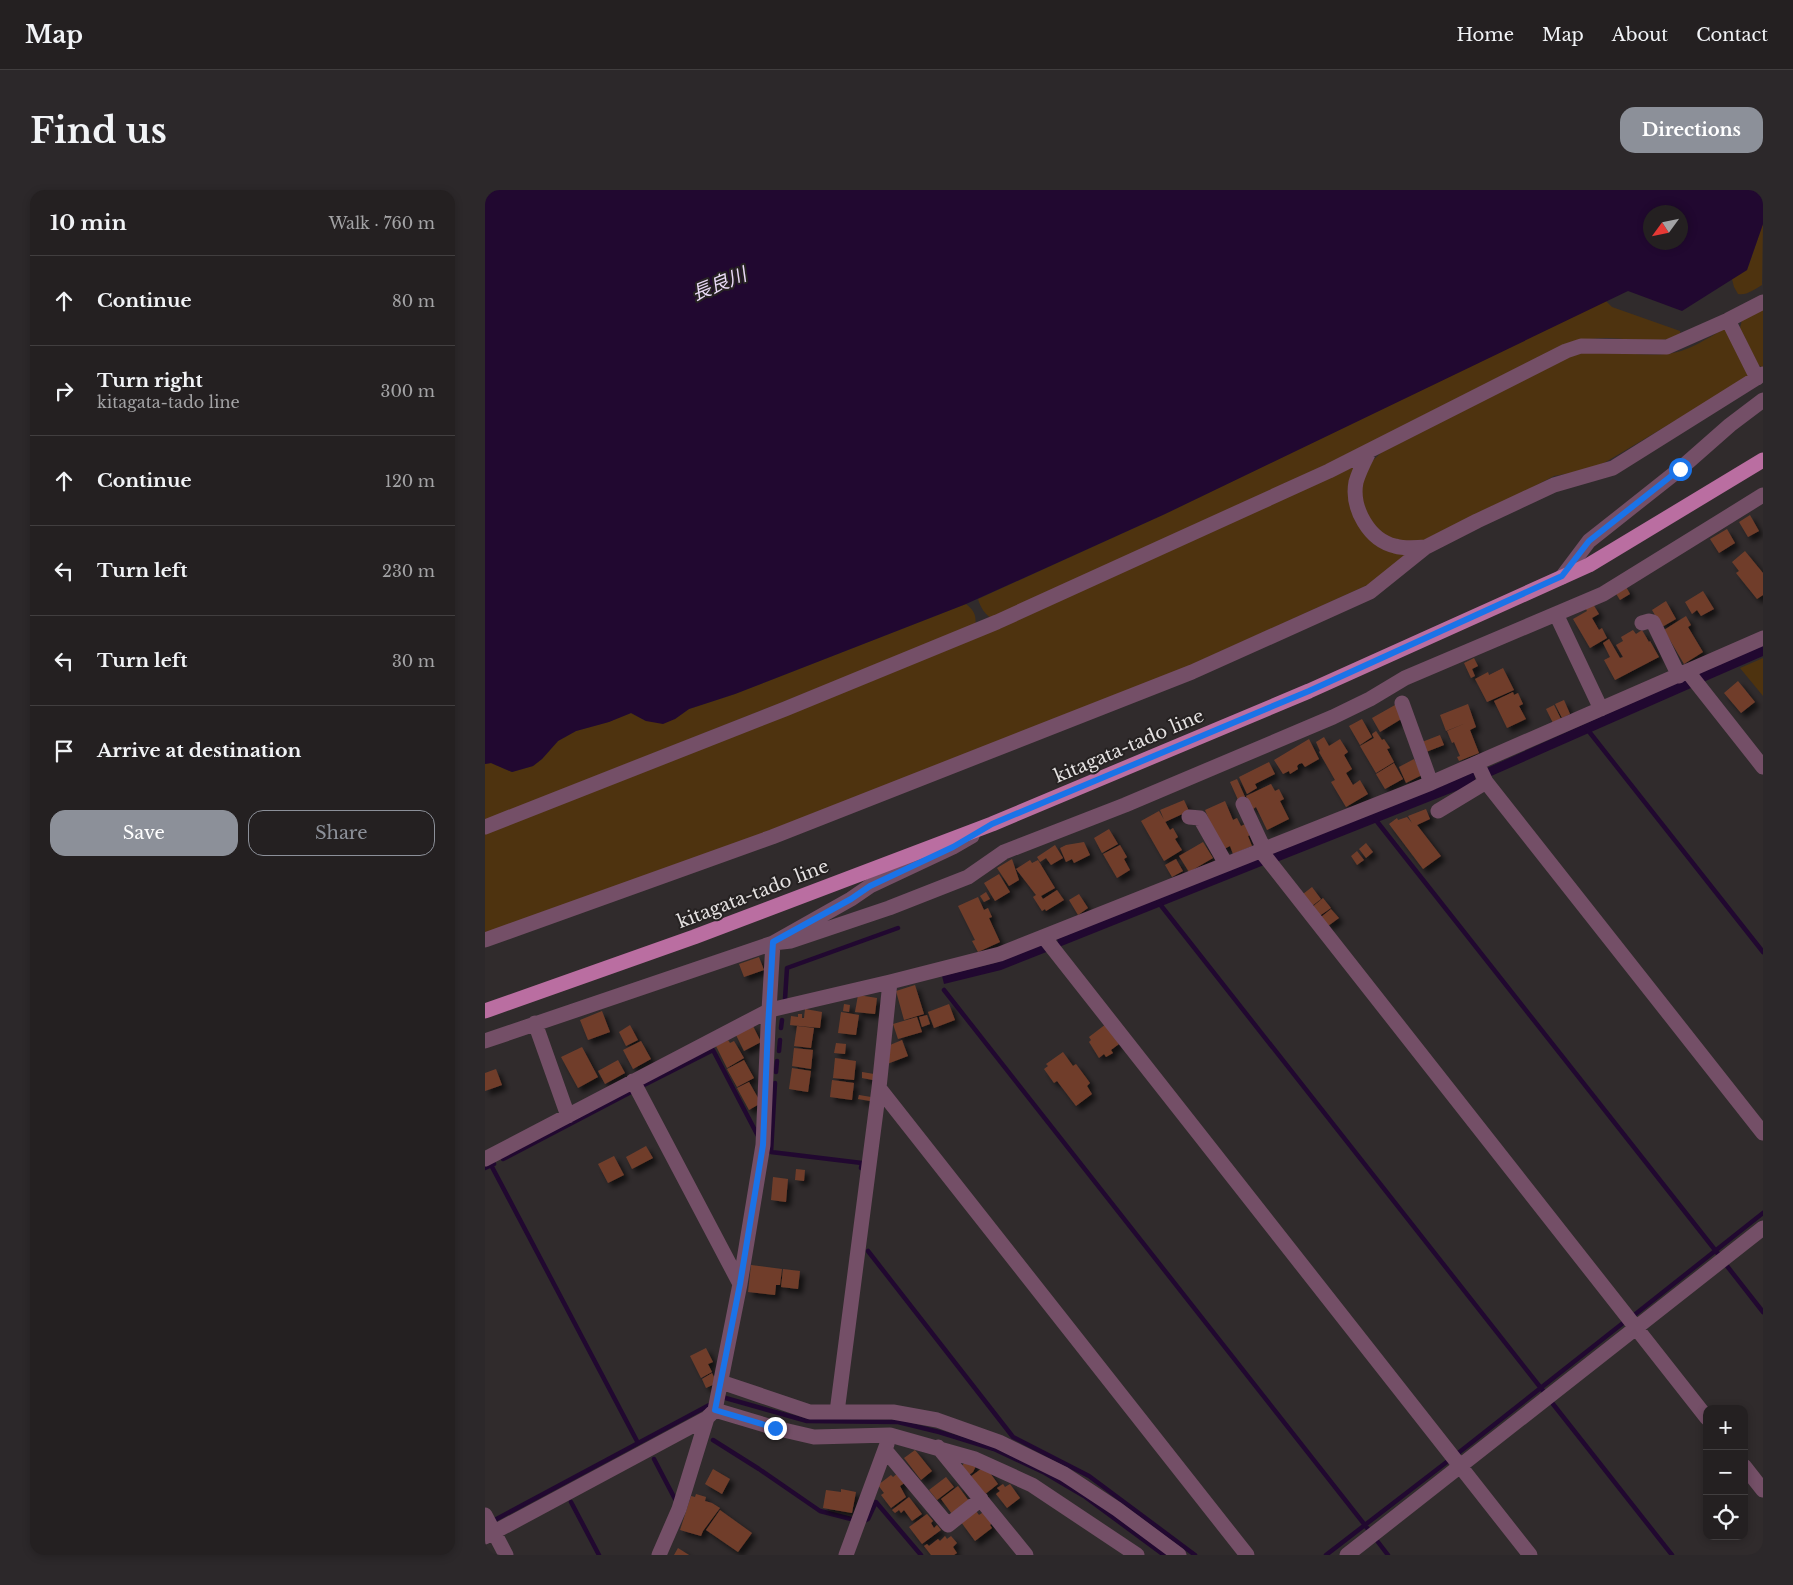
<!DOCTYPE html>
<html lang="en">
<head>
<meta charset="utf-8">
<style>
  body { margin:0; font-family:"Libre Baskerville","Noto Sans JP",serif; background:#2c282a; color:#f1f3f6 }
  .controls { position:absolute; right:15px; bottom:15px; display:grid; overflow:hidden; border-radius:10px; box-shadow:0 2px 8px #0003 }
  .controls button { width:45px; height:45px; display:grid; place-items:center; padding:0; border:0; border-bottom:1px solid #413e3f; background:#242021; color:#f1f3f6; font:25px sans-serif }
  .compass { position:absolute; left:1158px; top:15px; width:45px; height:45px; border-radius:50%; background:#242021; box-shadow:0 2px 8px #0003; rotate:237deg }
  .stop { position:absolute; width:15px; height:15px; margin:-11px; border:4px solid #1a73e8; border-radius:50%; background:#fff }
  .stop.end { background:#1a73e8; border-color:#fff; box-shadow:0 1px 5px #0008 }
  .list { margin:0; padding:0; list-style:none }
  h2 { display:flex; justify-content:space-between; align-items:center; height:65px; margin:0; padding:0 20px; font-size:21px }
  h2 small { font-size:16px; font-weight:400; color:#a3a3a5 }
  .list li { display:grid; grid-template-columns:32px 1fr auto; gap:15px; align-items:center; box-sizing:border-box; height:90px; padding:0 20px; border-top:1px solid #413e3f }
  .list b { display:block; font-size:19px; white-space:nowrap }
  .list p { margin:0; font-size:16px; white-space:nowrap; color:#a3a3a5 }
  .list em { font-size:16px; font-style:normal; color:#a3a3a5 }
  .actions { display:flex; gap:10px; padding:15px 20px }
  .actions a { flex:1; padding:11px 0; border:1px solid #8c9099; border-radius:15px; text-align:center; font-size:18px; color:#8c9099 }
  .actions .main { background:#8c9099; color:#fff }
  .icon { flex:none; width:28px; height:28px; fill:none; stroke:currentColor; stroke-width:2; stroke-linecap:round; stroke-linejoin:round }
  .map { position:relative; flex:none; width:1278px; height:1365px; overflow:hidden; border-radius:15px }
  header { display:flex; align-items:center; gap:30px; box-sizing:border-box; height:70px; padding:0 25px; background:#242021; border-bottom:1px solid #413e3f }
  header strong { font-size:24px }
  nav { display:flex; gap:28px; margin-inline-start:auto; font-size:18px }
  .intro { display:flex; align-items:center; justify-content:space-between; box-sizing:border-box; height:120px; padding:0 30px }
  h1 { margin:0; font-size:35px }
  .button { padding:12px 22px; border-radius:15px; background:#8c9099; color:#fff; font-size:18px; font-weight:700 }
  main { display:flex; gap:30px; padding:0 30px }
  aside { flex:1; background:#242021; border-radius:15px; box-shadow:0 2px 8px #0003 }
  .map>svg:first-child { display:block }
</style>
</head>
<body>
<header>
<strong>Map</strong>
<nav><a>Home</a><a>Map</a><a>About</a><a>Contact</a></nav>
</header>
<div class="intro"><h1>Find us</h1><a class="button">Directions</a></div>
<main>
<aside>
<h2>10 min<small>Walk · 760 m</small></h2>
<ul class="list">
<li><svg class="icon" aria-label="ahead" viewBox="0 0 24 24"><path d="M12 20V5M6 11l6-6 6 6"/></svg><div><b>Continue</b></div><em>80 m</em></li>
<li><svg class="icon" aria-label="right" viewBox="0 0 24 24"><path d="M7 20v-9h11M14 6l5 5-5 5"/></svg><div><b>Turn right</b><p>kitagata-tado line</p></div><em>300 m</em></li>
<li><svg class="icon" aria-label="ahead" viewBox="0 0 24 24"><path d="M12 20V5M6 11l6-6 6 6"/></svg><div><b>Continue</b></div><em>120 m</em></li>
<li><svg class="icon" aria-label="left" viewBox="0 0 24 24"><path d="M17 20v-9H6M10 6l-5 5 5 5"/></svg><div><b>Turn left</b></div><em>230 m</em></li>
<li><svg class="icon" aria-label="left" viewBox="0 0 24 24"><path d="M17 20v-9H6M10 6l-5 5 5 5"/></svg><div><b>Turn left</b></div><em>30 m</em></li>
<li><svg class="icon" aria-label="arrive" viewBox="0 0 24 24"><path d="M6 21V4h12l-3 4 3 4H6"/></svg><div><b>Arrive at destination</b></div></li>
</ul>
<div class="actions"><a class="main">Save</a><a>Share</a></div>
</aside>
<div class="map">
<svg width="1278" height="1365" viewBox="0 0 1278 1365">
  <defs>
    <filter id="shadow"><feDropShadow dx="4.5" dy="4.5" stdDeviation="2.5" flood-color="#0009"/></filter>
  </defs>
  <rect width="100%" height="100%" fill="#302b2c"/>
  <path fill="#4e330f" d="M1278 34 1277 95C1270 99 1261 106 1253 104L1249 97 1247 89 1262 80Z
    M1121 111 1127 117 1195 141 1196 146C1171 154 1148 149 1122 148 1113 148 1103 149 1094 150L886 254 508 429C501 426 495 417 493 409L680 324Z
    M1278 119V177H1277L1273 175 1255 138 1257 130Z
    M1241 138 1264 187 1119 273 1103 280 1069 286 954 346 935 353 907 351 881 328 875 300 884 274 898 261 1083 166C1114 156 1148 167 1180 164 1202 163 1222 148 1241 138Z
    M865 275 873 278 870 324 927 363 898 388 704 476 287 643 0 744V641Z
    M481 414C489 420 492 426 490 436L0 630V574L6 573 27 582 48 576 57 569 73 551 91 541 123 532 146 523 161 531 190 529 204 519 250 504Z
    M1278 468V506L1255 478Z"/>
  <path fill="#210830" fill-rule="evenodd" d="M0 0H1278V34L1262 80 1197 121 1143 101 680 324 481 414 250 504 204 519 190 529 178 534 161 531 146 523 124 532 91 541 73 551 57 569 48 576 27 582 6 573 0 574ZM1196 22V52H1166V22Z
    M1278 454V466L1216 493 1214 482Z
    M1200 489 1206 498 1004 587 1002 578Z
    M989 582 991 593 789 673 787 663Z
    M774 668 779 675 574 757 572 749Z
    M559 754 564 761 516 780 459 794 457 786 510 773Z"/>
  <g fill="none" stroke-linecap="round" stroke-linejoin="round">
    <path stroke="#210830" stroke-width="4.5" d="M1102 539 1278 762
      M890 629 1234 1065
      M674 713 1059 1202
      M459 800 883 1339
      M300 809 302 778 413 738
      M296 838 297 830
      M294 861 295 850
      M291 882 292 871
      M290 893 286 962 377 973 376 978
      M157 896 228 860 273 946
      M18 969 146 902
      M6 975 153 1253
      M0 978 9 974
      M383 1061 528 1247 604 1286 710 1365
      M1242 1076 1278 1122
      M1148 1126 1278 1023
      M235 1209 237 1207 322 1231 413 1232 454 1242 509 1259 560 1283 599 1306 679 1365
      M1068 1214 1187 1365
      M228 1250 274 1279 335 1321 370 1330
      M972 1264 1138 1133
      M169 1269 190 1309
      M86 1312 114 1365
      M381 1330 383 1329 391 1312 436 1365
      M6 1332 228 1213
      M893 1352 903 1365
      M841 1365 963 1271"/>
  </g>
  <path fill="#703e2b" filter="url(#shadow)" d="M1265 325 1274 341 1263 347 1254 332Z
    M1242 339 1250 353 1234 363 1225 349Z
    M1260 361 1278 383V405L1272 409 1251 383 1254 381 1247 372Z
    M1140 395 1145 404 1135 410 1130 402Z
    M1218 401 1229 419 1216 426 1212 420 1207 424 1200 412Z
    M1181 411 1191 429 1177 437 1167 420Z
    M1108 414 1114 424 1107 428 1114 440 1117 438 1122 448 1105 458 1088 429 1102 421 1101 419Z
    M1201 426 1206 435 1203 437 1218 462 1199 474 1179 440Z
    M1148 440 1151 444 1157 440 1164 452 1165 451 1174 467 1130 490 1119 470 1125 467 1118 453 1124 449 1135 468 1138 467 1131 455 1138 451 1136 447Z
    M989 468 993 476 987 479 990 486 986 488 979 473Z
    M1018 478 1029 500 1002 512 990 489 1003 482 1004 485Z
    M1253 491 1270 512 1256 523 1239 503Z
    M1028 502 1029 505 1033 503 1038 514 1034 516 1041 529 1022 538 1009 511Z
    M1079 510 1085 524 1077 528 1070 514Z
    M983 514 991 537 985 540 994 563 974 571 972 567 975 566 969 552 967 553 962 541 981 533 961 541 955 525Z
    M910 515 918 528 895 542 887 528Z
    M1069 515 1076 529 1068 533 1061 519Z
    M877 529 887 547 875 555 864 536Z
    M891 541 897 550 899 549 905 558 902 559 909 572 891 583 875 556 889 548 887 544Z
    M955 545 959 555 941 562 937 552Z
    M839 547 844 556 855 549 863 562 859 565 867 579 861 583 868 595 875 590 883 604 861 617 846 592 850 590 834 562 835 561 831 552Z
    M824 549 834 569 820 577 817 573 814 574 812 576 813 579 805 584 804 581 798 584 789 570Z
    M929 569 937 585 921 593 914 577Z
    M784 572 790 584 770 594 772 598 762 604 754 587Z
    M909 573 918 589 900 599 891 584Z
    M752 589 761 609 754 612 745 592Z
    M786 594 790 601 794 599 799 609 795 611 804 629 782 640 771 617 768 619 761 606Z
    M699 610 704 621 680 632 675 620Z
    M740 611 748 630 752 628 756 636 763 633 767 644 763 646 767 656 748 664 745 656 737 660 720 620Z
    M941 619 945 629 932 635 956 666 938 679 904 634 912 628 913 630 922 627 927 633 923 626Z
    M674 621 685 640 688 638 693 647 690 649 697 660 679 671 656 631Z
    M624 639 633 654 617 663 609 648Z
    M599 652 605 665 589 673 587 669 581 672 575 658 581 655Z
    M718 652 728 668 704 682 694 666Z
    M881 653 888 662 881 668 874 659Z
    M570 655 578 668 566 675 561 668 555 672 552 667Z
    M635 655 642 667 639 669 645 680 632 688 618 664Z
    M872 661 879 670 872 675 866 666Z
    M527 669 534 690 524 696 512 678Z
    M691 669 698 681 687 687 680 675Z
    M545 670 547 673 553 670 570 698 556 706 558 709 572 700 579 710 561 721 560 719 557 721 548 707 551 705 531 679Z
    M514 684 525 702 510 711 499 693Z
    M827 697 836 709 827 716 818 704Z
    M501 702 505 709 499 712 495 706Z
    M594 704 603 718 593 725 584 710Z
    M493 707 499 720 503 718 507 727 504 728 515 752 493 762 487 751 490 750 473 716Z
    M838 708 846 718 833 727 826 718Z
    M846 719 854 728 843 736 836 727Z
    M274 767 279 780 259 787 254 774Z
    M430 795 439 824 419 830 411 801Z
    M373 805 392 808 390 824 370 822Z
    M359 814 365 815 364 822 358 821Z
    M464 814 470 830 449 838 443 822Z
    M320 819 337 822 335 838 305 835 306 826 313 827V824H317V828H319Z
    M117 821 125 842 103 850 95 830Z
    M356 822 374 825 371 845 353 843Z
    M442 825 445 834 437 837 434 827Z
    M432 827 437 842 413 849 408 834Z
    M267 834 276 852 259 861 250 843Z
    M621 834 634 854 626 860 628 863 621 867 619 864 614 868 604 852 606 850 604 847Z
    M145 835 153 850 141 856 134 842Z
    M312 836 329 838 326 858 309 856Z
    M243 850 245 853 249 851 259 868 242 878 231 856Z
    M417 850 423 866 402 874 405 855Z
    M156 851 166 869 148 879 138 860Z
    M351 853 361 854 360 864 349 863Z
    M97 857 113 887 93 898 76 867Z
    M309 858 328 860 326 879 307 876Z
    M578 862 588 876 591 874 605 893 602 896 607 904 591 916 572 891 569 893 559 879 563 876 561 874Z
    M350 868 371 871 369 890 348 888Z
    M133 870 140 883 120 894 113 881Z
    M259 870 269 888 252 897 242 879Z
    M307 878 326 881 323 902 304 899Z
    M11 879 17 895 0 901V883Z
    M377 882 389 884 388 890 377 888Z
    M347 890 369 893 367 910 345 907Z
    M264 892 276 913 264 920 252 898Z
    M374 905 386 907 385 911 373 909Z
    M161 956 168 968 147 979 141 967Z
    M129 966 139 985 123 993 113 974Z
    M311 979 320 980 319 991 310 990Z
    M288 987 303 989 301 1012 286 1010Z
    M266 1075 297 1079 295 1095H291L290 1105 263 1102Z
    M298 1079 315 1081 313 1099 296 1097Z
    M221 1158 228 1172 223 1174 227 1182 216 1188 205 1166Z
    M227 1183 232 1193 221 1198 217 1189Z
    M430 1260 447 1281 436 1290 419 1268Z
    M482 1269 492 1274 488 1282 484 1285 477 1276Z
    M500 1276 513 1294 499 1305 485 1287Z
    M228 1279 245 1289 237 1304 220 1294Z
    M414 1282 421 1292 415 1296 421 1307 406 1318 396 1305 399 1303 393 1295 406 1285 408 1287Z
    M461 1287 469 1297 452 1310 444 1300Z
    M518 1294 520 1297 525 1294 535 1308 522 1318 511 1304 515 1301 512 1298Z
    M473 1296 484 1311 467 1324 456 1309Z
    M356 1299 371 1302 367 1323 338 1318 341 1300 356 1302Z
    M211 1304 221 1307 220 1311 227 1313 235 1318 218 1341 216 1346 195 1340 206 1306 210 1307Z
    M424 1307 437 1324 427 1331 419 1320 416 1323 414 1320 410 1323 407 1320Z
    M235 1320 267 1343 253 1362 221 1340Z
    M491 1321 494 1325 500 1321 508 1332 505 1335 507 1338 490 1351 476 1332Z
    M442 1324 448 1331 446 1333 449 1338 452 1335 456 1340 437 1354 424 1337Z
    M460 1346 462 1349 466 1346 472 1353 468 1357 472 1363 469 1365H446L439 1356 442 1354 444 1356 453 1349 455 1351Z
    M193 1358 204 1365H189Z"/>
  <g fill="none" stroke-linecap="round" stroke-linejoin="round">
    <path stroke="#744f67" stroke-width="15" d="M1243 130 1272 188
      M885 260C880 270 874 281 871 292 866 318 884 350 910 356 920 359 931 358 941 357
      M1077 387 1104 351 1195 279 1245 235 1278 210
      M1071 424 1116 519
      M1157 433 1164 431 1168 432 1194 486
      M1203 482 1278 577
      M917 513 946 593
      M992 573 1001 592 1278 943
      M758 614 779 659
      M953 621 1001 592
      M704 627 715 628 741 674
      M0 637 300 519 512 432 844 281 1081 161 1096 156 1182 157 1243 130 1278 112
      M776 661 1222 1228
      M559 747 1045 1365
      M0 750 287 647 707 482 885 402 941 357 992 331 1069 295 1128 278 1278 184
      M288 753 306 751 404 718 483 687 519 662 640 615 848 527 885 509 920 488 1118 404 1278 305
      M50 833 83 926
      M0 851 288 753 366 709 385 696 468 657 487 646
      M148 891 255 1094
      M394 898 762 1365
      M0 969 285 820 405 792 515 764 946 593 1278 448
      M236 1192 325 1222H408L452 1230 514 1252 579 1284 632 1319 694 1365
      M230 1220 290 1238 329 1247 405 1245 490 1269 547 1295 652 1365
      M352 1222 394 898 405 792
      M453 1257 541 1365
      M401 1261 463 1335 496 1309
      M1259 1276 1278 1300
      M0 1325 21 1365
      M0 1347 222 1228 230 1220 255 1094 278 955 283 837 288 753
      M174 1365 194 1319 222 1228
      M361 1365 402 1254
      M862 1365 1278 1038"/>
    <path stroke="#ba6ea1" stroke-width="15" d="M0 821 209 747 507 634 824 501 1104 375 1278 270"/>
  </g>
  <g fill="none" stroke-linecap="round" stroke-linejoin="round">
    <path stroke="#1a73e8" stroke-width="6" d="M290 1238 230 1220 255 1094 278 955 283 837 288 752 366 709 385 696 468 657 507 634 824 501 1077 386 1104 351 1195 279"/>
  </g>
  <g text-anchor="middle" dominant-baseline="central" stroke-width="4" stroke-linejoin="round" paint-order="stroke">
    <g font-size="18" fill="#e5e2e2" stroke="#262222">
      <text transform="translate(644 556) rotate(-23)">kitagata-tado line</text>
      <text transform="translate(268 704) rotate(-21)">kitagata-tado line</text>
    </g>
    <g font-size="19" font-style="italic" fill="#eadaf7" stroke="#262222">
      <text transform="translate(234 94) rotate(-22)">長良川</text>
    </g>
  </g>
</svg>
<div class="controls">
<button>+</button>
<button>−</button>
<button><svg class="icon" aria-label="locate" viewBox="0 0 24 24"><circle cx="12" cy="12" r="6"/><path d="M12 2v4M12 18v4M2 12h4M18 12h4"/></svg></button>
</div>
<svg class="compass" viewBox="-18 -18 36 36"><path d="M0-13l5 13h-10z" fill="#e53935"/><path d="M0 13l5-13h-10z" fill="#a3a3a5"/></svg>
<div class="stop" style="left:1195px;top:279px"></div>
<div class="stop end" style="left:290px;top:1238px"></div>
</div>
</main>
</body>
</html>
